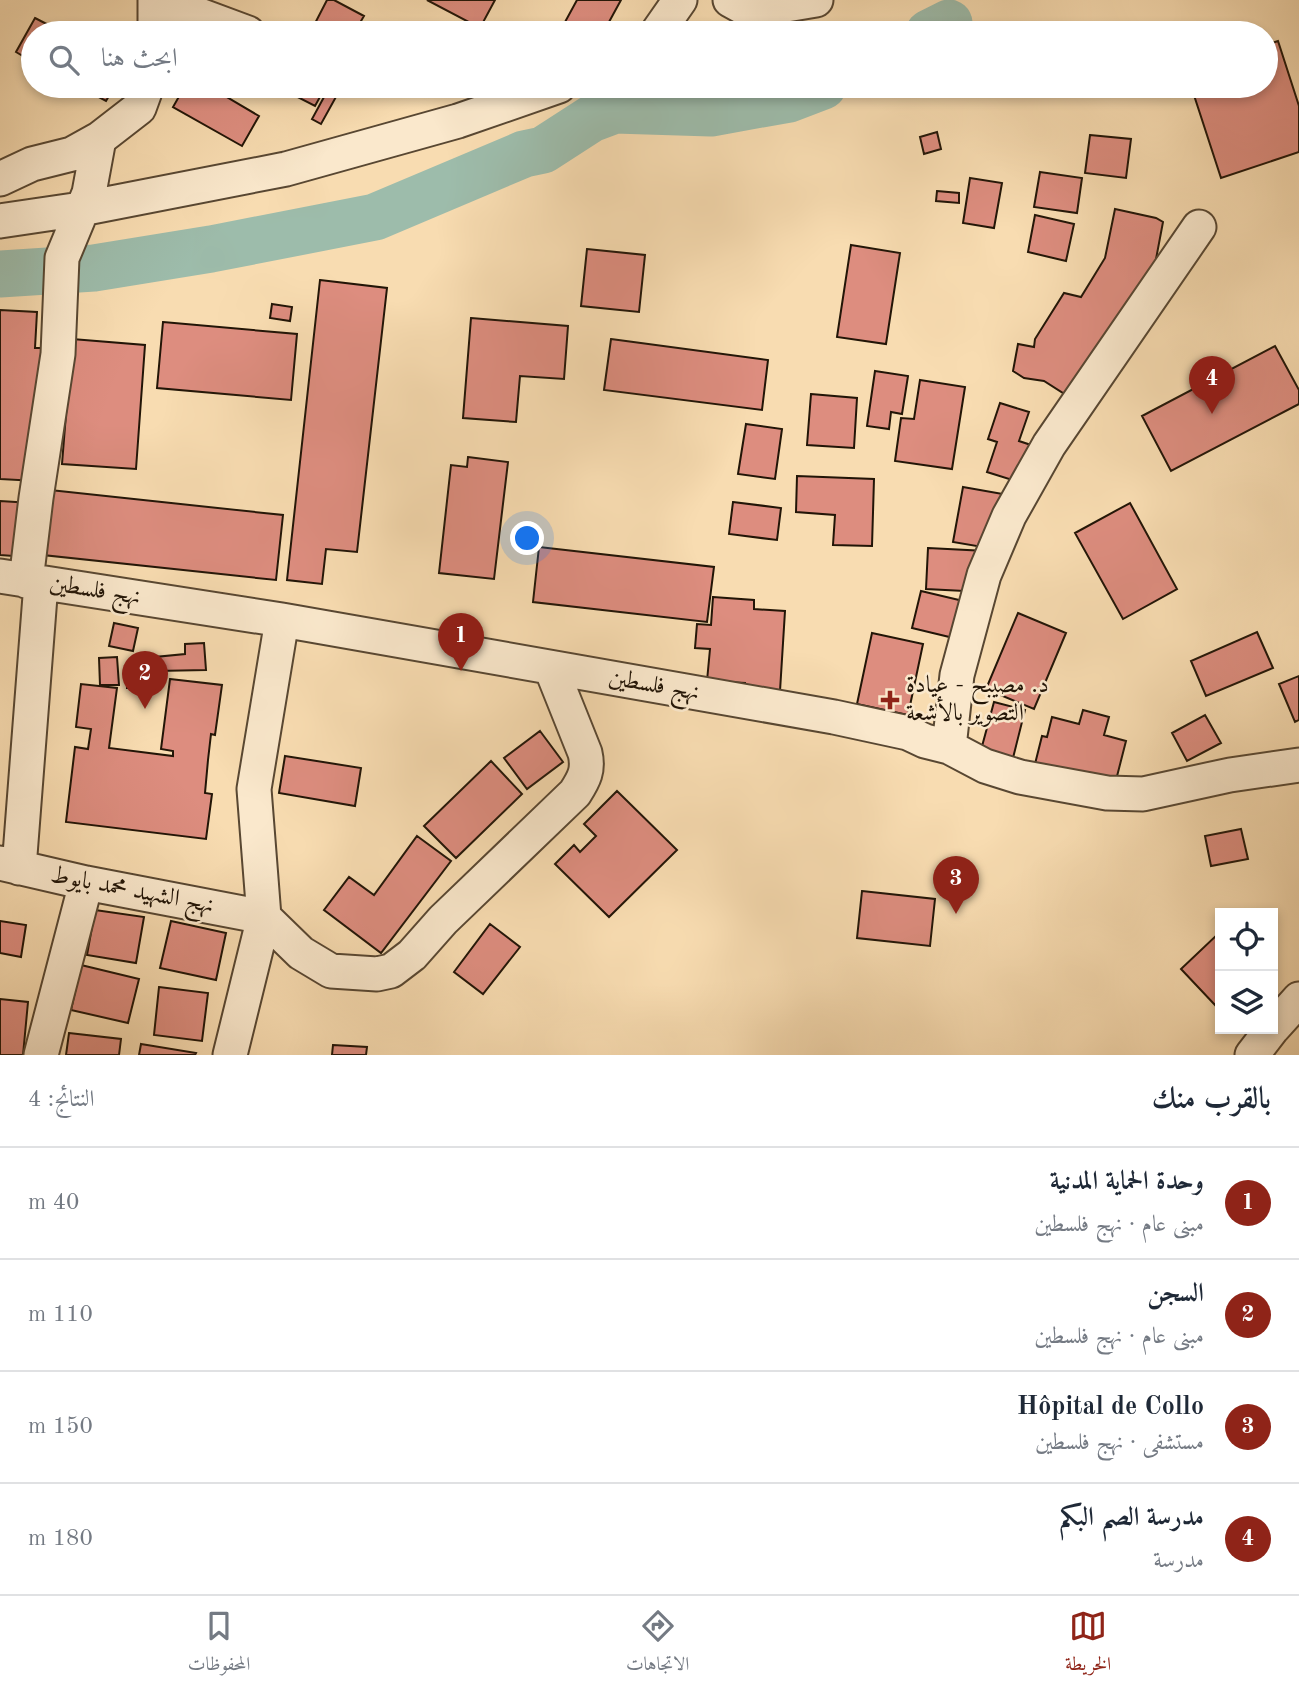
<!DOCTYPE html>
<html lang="ar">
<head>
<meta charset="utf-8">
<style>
  body { margin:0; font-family:"Old Standard TT",Amiri,serif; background:#f6f6f7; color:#1f2937; direction:rtl }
  .controls { position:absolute; right:21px; bottom:21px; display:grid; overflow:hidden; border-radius:0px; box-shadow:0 4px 10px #0003 }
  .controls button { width:63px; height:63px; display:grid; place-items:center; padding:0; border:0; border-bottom:2px solid #e0e1e3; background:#fff; color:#1f2937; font:35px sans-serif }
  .you { position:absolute; left:528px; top:539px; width:24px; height:24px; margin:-18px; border:5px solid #fff; border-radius:50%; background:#1a73e8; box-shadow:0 0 0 10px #1a73e833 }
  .badge { display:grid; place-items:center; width:46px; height:46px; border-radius:50%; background:#8f2418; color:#fff; font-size:23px; font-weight:700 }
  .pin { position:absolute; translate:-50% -58px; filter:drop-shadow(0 2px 4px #0008) }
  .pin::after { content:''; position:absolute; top:37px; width:24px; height:21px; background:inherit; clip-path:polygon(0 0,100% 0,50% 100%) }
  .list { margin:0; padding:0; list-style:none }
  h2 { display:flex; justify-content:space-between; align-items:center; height:91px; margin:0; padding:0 28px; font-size:30px }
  h2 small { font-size:23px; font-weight:400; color:#747a83 }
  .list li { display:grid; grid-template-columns:46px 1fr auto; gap:21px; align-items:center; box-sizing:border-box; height:112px; padding:0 28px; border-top:2px solid #e0e1e3 }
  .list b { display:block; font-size:26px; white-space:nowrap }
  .list p { margin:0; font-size:23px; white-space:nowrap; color:#747a83 }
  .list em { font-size:23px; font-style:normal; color:#747a83 }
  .icon { flex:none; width:38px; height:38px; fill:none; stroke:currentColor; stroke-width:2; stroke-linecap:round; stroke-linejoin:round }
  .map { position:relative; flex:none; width:1299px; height:1055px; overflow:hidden; direction:ltr }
  .search { position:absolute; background:#fff; box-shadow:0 4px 10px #0003; left:21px; right:21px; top:21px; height:77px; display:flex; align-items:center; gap:18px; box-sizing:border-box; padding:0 24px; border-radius:38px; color:#747a83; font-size:26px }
  .sheet { height:539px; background:#fff }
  nav { display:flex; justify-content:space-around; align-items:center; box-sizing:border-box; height:98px; border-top:2px solid #e0e1e3; background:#fff; font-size:19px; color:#747a83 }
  nav a { display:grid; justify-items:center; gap:4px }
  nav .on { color:#8f2418 }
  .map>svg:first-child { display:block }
</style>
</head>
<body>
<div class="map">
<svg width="1299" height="1055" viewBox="0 0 1299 1055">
  <rect width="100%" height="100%" fill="#f8dcb1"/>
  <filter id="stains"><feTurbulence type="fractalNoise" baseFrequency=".00286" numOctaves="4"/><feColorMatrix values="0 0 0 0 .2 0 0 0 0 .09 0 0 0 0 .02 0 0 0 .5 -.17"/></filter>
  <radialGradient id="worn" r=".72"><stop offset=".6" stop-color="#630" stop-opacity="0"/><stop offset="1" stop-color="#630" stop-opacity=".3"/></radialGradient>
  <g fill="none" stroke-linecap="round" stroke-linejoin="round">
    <path stroke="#9dbcab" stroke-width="47" d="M929 33 949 23
      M0 274 94 268 211 249 375 217 524 154 543 150 591 119 615 110 711 113 789 99 823 86"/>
  </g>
  <path fill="#dd8d7f" stroke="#221507" stroke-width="2" d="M327 0H334L364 16 354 33H310Z
    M427 0H495L480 28Z
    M577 0H621L603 33H586L565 22Z
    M35 18 64 33H33V62L16 52Z
    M1278 41 1299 106V152L1221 178 1191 86H1266V45Z
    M78 86H115L106 101Z
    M185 86H208L259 116 242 146 173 107Z
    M281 86H326L315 106 280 88Z
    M330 86H342L321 124 312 119Z
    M937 132 941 149 924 154 920 137Z
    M1090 135 1131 139 1126 178 1085 173Z
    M1040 172 1082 178 1077 213 1034 207Z
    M970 178 1002 183 994 228 963 223Z
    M937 191 959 193V203L936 201Z
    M1115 209 1156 218 1163 222 1153 275 1074 400 1044 381 1024 378 1013 371 1018 344 1034 347 1035 339 1064 293 1081 297 1105 258Z
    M1035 215 1074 224 1066 261 1028 252Z
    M851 245 900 253 886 344 837 337Z
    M587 249 645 255 639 312 581 306Z
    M320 280 387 288 357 552 326 549 322 584 287 580Z
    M272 304 292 307 290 321 270 318Z
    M0 310 37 312 35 348H44L36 481 0 479Z
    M471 318 568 326 564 379 520 376 516 422 463 418Z
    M163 322 297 334 291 400 157 388Z
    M72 339 145 345 136 469 62 464Z
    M611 339 768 360 762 410 604 390Z
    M1275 346 1299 390V404L1171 471 1142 416Z
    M875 371 908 376 902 414 891 412 889 429 867 426Z
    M920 380 965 387 952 469 895 461 901 418 914 419Z
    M811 394 857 398 854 448 807 445Z
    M1000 403 1029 412 1019 441 1031 445 1019 482 987 472 997 442 988 439Z
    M746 424 782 429 775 479 738 474Z
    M468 457 508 462 494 579 439 573 451 465 467 467Z
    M797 476 874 479 872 546 833 545 835 515 796 512Z
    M963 487 1014 496 994 549 953 542Z
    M50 490 283 515 276 580 43 555Z
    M0 501 31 503 27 557 0 555Z
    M733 502 781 508 777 540 729 534Z
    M1130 503 1177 589 1123 619 1075 533Z
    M539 547 714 567 707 622 533 602Z
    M928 548 986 551 984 592 926 589Z
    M921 591 976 604 966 641 912 628Z
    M713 597 754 600V609L785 611 780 691 745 689V683L707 681 710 649 695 648 697 624 711 625Z
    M1018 613 1066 633 1034 709 986 689Z
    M114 623 138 628 133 651 109 646Z
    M1257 632 1273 668 1206 696 1191 661Z
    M872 633 923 644 908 715 857 704Z
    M204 643 206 670 156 671 155 657 185 654V644Z
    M117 657 119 685H100L99 658Z
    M143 675 144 688H127V676Z
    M1299 676V720L1295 722 1279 684Z
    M170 679 222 685 215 735 211 734 208 760 205 793 212 794 206 839 66 822 75 747 88 749 91 729 76 727 81 684 117 688 109 748 173 756V751L161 749Z
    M994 702 1025 710 1013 758 981 750Z
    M1083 710 1109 717 1104 735 1126 741 1114 788 1035 764 1042 736 1047 737 1052 717 1079 724Z
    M1205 715 1221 743 1187 761 1172 733Z
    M540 731 563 762 527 789 504 758Z
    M285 756 361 768 355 806 279 793Z
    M491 761 522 794 456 858 424 826Z
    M617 791 677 850 609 917 555 864 574 845 580 852 596 836 584 824Z
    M1241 829 1248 859 1211 866 1205 836Z
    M417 836 451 861 381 953 324 910 349 877 374 895Z
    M862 891 935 899 930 946 857 938Z
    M95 910 144 917 136 963 87 955Z
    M0 921 26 925 21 957 0 953Z
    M171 921 226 933 216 980 160 968Z
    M490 924 520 947 483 994 454 972Z
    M1220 932V1000L1215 1005 1181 969Z
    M81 965 139 979 128 1023 71 1010Z
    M159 987 208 993 202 1041 154 1035Z
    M0 999 28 1002 23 1055H0Z
    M69 1033 121 1039 119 1055H66Z
    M141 1044 196 1053 195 1055H139Z
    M333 1045 367 1047 366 1055H332Z"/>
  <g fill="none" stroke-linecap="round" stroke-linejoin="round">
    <g stroke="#584732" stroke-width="37">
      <path id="minor" d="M159 0 248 33
        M730 0 750 11 816 0
        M155 33V0
        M657 33 680 0
        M0 179 32 164 72 154 99 139 139 108 147 86
        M0 221 81 209 286 169 458 121 559 86
        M0 576 282 620 834 717 908 733 925 741 949 747 985 766 1020 777 1107 793 1143 794 1230 775 1299 765
        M26 581 36 498 58 354 62 258 89 193 99 139
        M949 747 957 675 984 575 1009 516 1049 445 1199 227
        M0 863 86 883 264 917 301 953 331 971 377 974 391 971 412 955 443 920 575 793C584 779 589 770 585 753L551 668
        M19 868 41 583
        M1273 1028 1299 999
        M41 1055 86 883
        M230 1055 264 917 254 789 282 620
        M1252 1055 1272 1029"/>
    </g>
    <use href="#minor" stroke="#fae8cc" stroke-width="33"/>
  </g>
  <path fill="#8f2418" stroke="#fae8cc" stroke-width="2.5" d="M886.5 689.5h7v7h7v7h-7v7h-7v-7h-7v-7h7z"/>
  <g text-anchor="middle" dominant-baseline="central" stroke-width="5" stroke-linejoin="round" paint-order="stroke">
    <g font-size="24" fill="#221507" stroke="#fae8cc">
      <text transform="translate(95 591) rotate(9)">نهج فلسطين</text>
      <text transform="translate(654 686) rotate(10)">نهج فلسطين</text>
      <text transform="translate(132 891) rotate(11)">نهج الشهيد محمد بايوط</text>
    </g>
    <g font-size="24" fill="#221507" stroke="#fae8cc" text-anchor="start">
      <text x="906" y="686">د. مصيبح - عيادة<tspan x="906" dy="28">التصوير بالأشعة</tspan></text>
    </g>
  </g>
  <rect width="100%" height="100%" filter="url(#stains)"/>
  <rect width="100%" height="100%" fill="url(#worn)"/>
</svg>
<div class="controls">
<button><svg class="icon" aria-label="locate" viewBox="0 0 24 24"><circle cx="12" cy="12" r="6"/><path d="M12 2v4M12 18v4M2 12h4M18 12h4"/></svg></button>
<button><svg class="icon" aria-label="layers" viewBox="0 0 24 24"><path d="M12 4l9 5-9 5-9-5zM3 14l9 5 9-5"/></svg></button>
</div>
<div class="you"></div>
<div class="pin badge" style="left:461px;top:671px">1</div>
<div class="pin badge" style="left:145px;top:709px">2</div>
<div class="pin badge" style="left:956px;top:914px">3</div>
<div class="pin badge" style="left:1212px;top:414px">4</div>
<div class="search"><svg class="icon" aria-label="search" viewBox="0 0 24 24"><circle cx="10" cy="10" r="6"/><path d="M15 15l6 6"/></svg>ابحث هنا</div>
</div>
<section class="sheet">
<h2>بالقرب منك<small>النتائج: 4</small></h2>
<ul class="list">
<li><span class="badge">1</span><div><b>وحدة الحماية المدنية</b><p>مبنى عام · نهج فلسطين</p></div><em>40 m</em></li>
<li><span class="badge">2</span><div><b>السجن</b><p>مبنى عام · نهج فلسطين</p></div><em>110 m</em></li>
<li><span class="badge">3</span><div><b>Hôpital de Collo</b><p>مستشفى · نهج فلسطين</p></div><em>150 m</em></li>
<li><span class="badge">4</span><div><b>مدرسة الصم البكم</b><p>مدرسة</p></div><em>180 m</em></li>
</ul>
</section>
<nav>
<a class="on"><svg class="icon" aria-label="map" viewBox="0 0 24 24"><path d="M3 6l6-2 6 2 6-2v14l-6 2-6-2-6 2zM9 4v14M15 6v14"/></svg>الخريطة</a>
<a><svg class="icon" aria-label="directions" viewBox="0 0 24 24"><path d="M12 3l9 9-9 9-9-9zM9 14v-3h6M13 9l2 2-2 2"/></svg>الاتجاهات</a>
<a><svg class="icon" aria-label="saved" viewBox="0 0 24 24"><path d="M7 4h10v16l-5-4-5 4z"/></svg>المحفوظات</a>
</nav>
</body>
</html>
